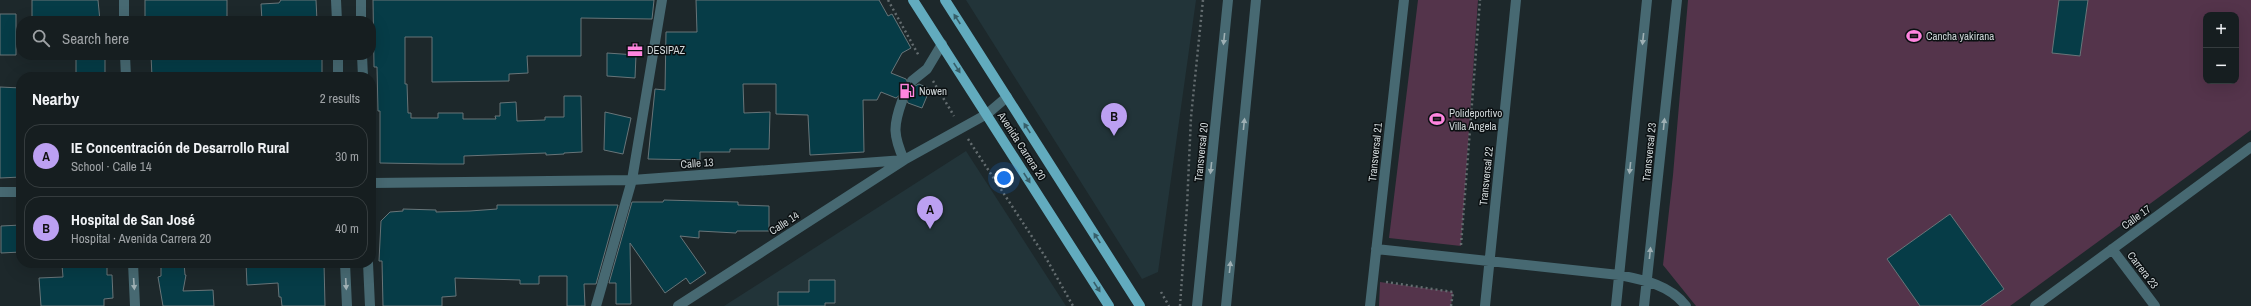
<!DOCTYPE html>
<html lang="en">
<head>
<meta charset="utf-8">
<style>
  body { margin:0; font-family:"Archivo Narrow",sans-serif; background:#232b2d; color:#f1f3f6 }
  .controls { position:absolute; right:12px; top:12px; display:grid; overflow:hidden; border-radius:8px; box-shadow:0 4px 16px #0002 }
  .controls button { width:36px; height:36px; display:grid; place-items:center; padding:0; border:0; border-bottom:1px solid #353c3e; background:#161e20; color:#f1f3f6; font:20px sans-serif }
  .you { position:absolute; left:1004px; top:178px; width:14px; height:14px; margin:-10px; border:3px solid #fff; border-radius:50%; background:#1a73e8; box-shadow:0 0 0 6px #1a73e833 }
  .badge { display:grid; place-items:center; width:26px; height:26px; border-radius:50%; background:#bca0f2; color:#111; font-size:13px; font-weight:700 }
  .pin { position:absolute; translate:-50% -33px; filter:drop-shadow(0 1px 2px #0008) }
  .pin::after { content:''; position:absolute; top:21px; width:14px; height:12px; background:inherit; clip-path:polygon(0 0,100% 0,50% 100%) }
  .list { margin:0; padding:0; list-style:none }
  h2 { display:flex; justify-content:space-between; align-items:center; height:52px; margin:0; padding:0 16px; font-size:17px }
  h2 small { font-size:13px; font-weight:400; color:#9ea2a5 }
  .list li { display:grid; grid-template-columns:26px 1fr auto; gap:12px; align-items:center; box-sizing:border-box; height:64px; margin:0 8px 8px; padding:0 8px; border:1px solid #353c3e; border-radius:16px }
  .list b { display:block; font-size:15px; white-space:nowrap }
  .list p { margin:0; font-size:13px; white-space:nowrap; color:#9ea2a5 }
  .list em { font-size:13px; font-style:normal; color:#9ea2a5 }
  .icon { flex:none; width:22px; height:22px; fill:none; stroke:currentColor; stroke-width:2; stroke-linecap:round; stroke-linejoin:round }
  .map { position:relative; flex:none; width:2251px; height:306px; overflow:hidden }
  .search { position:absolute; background:#161e20; box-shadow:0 4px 16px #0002; left:16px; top:16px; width:360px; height:44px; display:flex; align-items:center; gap:10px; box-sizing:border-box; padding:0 14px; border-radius:16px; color:#9ea2a5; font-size:15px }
  .panel { position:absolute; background:#161e20; box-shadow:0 4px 16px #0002; left:16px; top:72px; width:360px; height:196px; border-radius:16px }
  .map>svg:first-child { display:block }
</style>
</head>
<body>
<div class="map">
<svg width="2251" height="306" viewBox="0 0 2251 306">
  <rect width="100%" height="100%" fill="#1d282b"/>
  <path fill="#223439" d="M966 0H1196L1158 272 1142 279Z
    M966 151 1066 306H724Z"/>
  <path fill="#54344b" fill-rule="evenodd" d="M1418 0H1478L1461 246 1389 238Z
    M1688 0H2251V130L2010 306H1696L1663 265 1673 175ZM2206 15H2236V81H2206Z
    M1380 282 1453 292 1451 306H1379Z"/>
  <path fill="#063c47" stroke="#687579" d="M32 0H98L100 21H32Z
    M145 0H227V21H145Z
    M281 0H316L317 21H262L261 4 279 3Z
    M373 0H654L652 19 581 18V56H527L528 73 509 74V81L432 82V37H405V84H407L408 113H411V118H438V113H463V119H496L495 116H500V103L516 102 517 121 545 120V117H564V96H581L582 152 564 153V154L546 155V153L464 156V164H439L380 163V111H378L377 67H374Z
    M696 0H879L888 16 892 14 911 48 902 53 891 73 906 79 909 87H913L919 84 930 89 922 108 908 103 904 95H900L896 98 881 92 877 100H863L864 152 810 155 808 115 776 114V84H743L744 113 770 112 769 149H730V152H700V160L648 159 655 89 665 90 666 32H697Z
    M2059 0H2088L2080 56 2052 53Z
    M0 14H16V55H0Z
    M607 53 636 55 635 78 607 76Z
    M76 55H105V77H76Z
    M151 55H322V77H152Z
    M0 87 21 88V177L0 178Z
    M605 112 631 118 623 154 604 150Z
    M664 200 738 202V205L769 206V231H737L736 233 699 231V238L680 236 706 273 690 284 686 278 665 293 630 243 631 304H616V283H609L632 202H663Z
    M497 205H618L596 284H584L585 306H567V276H539V284H520V280L455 278 456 296 442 297V306H383L382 261H379L381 221 390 212 403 211V209L436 210V212L470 211 497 209Z
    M1950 214 2004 289 1980 306H1920L1887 259Z
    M21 225V252L1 253V226Z
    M69 263H107V275H112L113 298 104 299V306H41L39 278 63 277 62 265Z
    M161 263H184L185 275H186L183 291 213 290 214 306H163L158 277 161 276Z
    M246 263H324L325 306H282L281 297H279L278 283 247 285Z
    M809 280H835V303H825V306H778V292H809Z"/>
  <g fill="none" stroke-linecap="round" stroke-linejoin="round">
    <path stroke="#384245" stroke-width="10" stroke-dasharray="10 5" stroke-linecap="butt" d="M902 101 912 81"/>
    <path stroke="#646d70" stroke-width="2.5" stroke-dasharray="2 3" stroke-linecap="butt" d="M888 0 919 56
      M933 81 954 116
      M968 139 1046 258 1073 306
      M1461 245 1480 0
      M1386 282 1453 292 1451 306
      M1161 292 1169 306
      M1180 306 1187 206 1191 117 1203 0"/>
    <path stroke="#476972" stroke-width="10" d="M124 0V21
      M336 0 337 21
      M361 0V21
      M125 55 126 77
      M338 55V77
      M362 55 363 77
      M912 81 927 69 942 44
      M371 183 632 180 904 160 987 114 1007 97
      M0 192H21
      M1376 249 1619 275C1644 280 1670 285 1686 306
      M2112 249 2155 306
      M133 263 135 306
      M345 263 347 306
      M368 263 370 306
      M596 306 632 180 662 0
      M678 306 904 160C893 135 893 126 902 101
      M1197 306 1228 0
      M1226 306 1256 0
      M1370 306 1404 0
      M1485 306 1516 0
      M1616 306 1647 0
      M1644 306 1677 0
      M2035 306 2251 147"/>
    <path stroke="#62abbe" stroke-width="10" d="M913 0 1109 306
      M945 0 1140 306"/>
  </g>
  <defs><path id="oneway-solid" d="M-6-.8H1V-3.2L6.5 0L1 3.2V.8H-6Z"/></defs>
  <g fill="#365e68">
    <use href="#oneway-solid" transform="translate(957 19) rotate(-123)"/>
    <use href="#oneway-solid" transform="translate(957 68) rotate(57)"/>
    <use href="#oneway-solid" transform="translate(1027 128) rotate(-123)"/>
    <use href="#oneway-solid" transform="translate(1027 178) rotate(57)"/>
    <use href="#oneway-solid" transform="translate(1097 238) rotate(-123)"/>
    <use href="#oneway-solid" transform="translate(1097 287) rotate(57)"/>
  </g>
  <g fill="#9fb0b4">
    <use href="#oneway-solid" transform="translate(1224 39) rotate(96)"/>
    <use href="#oneway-solid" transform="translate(1643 39) rotate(96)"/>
    <use href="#oneway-solid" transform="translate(1244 124) rotate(-84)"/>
    <use href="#oneway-solid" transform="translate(1664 124) rotate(-84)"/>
    <use href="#oneway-solid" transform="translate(1211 168) rotate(96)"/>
    <use href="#oneway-solid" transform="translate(1630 168) rotate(96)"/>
    <use href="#oneway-solid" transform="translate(1650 253) rotate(-84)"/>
    <use href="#oneway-solid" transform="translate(1230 267) rotate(-84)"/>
    <use href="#oneway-solid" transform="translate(134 284) rotate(86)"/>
    <use href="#oneway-solid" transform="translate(346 284) rotate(87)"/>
  </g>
  <defs>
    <g id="stadium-bare" transform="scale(1.2)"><path d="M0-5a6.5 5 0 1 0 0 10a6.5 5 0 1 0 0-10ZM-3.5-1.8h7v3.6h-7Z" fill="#ff85df" stroke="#0b1012" stroke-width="2.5" paint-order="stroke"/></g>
    <g id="office-bare" transform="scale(1.2)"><path d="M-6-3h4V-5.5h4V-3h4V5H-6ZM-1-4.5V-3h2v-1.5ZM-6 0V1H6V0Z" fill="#ff85df" stroke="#0b1012" stroke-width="2.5" paint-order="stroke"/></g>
    <g id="fuel-bare" transform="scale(1.2)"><path d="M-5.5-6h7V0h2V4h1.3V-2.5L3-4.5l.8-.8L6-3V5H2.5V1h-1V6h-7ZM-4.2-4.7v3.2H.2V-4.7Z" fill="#ff85df" stroke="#0b1012" stroke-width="2.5" paint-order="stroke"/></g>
  </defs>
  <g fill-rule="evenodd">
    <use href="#stadium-bare" x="1914" y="36"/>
    <use href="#office-bare" x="635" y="50"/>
    <use href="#fuel-bare" x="907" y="91"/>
    <use href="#stadium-bare" x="1437" y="119"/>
  </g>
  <g text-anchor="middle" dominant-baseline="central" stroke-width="3" stroke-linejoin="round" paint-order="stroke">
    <g font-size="11" fill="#cfd6d8" stroke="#0b1012" text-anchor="start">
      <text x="1926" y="36">Cancha yakirana</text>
      <text x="647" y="50">DESIPAZ</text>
      <text x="919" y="91">Nowen</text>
      <text x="1449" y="113">Polideportivo<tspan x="1449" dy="13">Villa Angela</tspan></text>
    </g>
    <g font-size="11" fill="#cfd6d8" stroke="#0b1012">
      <text transform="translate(1022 146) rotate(57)">Avenida Carrera 20</text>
      <text transform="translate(1201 152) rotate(-84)">Transversal 20</text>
      <text transform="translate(1375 152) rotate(-84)">Transversal 21</text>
      <text transform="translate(1649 152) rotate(-84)">Transversal 23</text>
      <text transform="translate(697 163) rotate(-4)">Calle 13</text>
      <text transform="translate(1486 176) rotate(-84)">Transversal 22</text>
      <text transform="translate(2136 217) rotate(-36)">Calle 17</text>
      <text transform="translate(784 223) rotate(-33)">Calle 14</text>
      <text transform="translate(2143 270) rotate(53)">Carrera 23</text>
    </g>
  </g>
</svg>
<div class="controls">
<button>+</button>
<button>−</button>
</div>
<div class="you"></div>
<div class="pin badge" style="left:930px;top:229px">A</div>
<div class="pin badge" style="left:1114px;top:136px">B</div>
<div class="search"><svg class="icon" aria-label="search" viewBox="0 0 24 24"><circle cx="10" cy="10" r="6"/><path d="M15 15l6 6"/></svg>Search here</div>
<section class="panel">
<h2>Nearby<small>2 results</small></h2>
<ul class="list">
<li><span class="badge">A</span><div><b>IE Concentración de Desarrollo Rural</b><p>School · Calle 14</p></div><em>30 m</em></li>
<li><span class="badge">B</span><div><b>Hospital de San José</b><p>Hospital · Avenida Carrera 20</p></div><em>40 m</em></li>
</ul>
</section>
</div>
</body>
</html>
